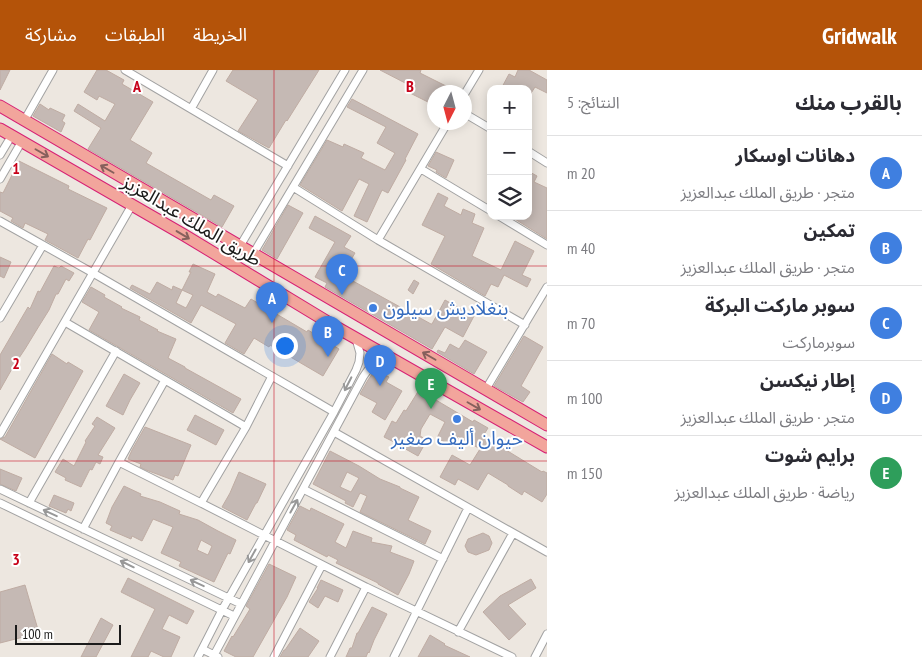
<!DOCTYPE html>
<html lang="ar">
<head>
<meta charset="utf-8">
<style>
  body { margin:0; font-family:"PT Sans Narrow","Noto Sans Arabic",sans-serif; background:#f2f2f3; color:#2b2b33; direction:rtl }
  .controls { position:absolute; right:15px; top:15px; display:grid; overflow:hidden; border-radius:10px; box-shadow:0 2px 12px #0003 }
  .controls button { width:45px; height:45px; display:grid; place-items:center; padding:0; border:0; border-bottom:1px solid #e1e1e2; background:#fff; color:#2b2b33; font:25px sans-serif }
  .compass { position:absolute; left:427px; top:15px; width:45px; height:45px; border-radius:50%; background:#fff; box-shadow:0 2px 12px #0003; rotate:186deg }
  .scale { position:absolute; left:15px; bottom:12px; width:106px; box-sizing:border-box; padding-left:5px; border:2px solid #1b1b1b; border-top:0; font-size:14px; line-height:18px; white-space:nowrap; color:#1b1b1b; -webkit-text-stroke:4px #fff; paint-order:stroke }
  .you { position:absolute; left:284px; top:275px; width:18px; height:18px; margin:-12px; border:4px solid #fff; border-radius:50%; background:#1a73e8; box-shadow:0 0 0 8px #1a73e833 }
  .badge { display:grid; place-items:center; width:32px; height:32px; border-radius:50%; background:#b45309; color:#fff; font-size:16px; font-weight:700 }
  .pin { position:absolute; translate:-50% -41px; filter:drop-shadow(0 1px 2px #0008) }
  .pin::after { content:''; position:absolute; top:26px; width:18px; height:15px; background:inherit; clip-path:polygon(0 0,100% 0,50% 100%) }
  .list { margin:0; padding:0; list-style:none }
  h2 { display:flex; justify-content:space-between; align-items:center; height:65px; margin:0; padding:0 20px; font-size:21px }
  h2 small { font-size:16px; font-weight:400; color:#7c7c81 }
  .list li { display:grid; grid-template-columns:32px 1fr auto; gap:15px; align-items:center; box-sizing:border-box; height:75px; padding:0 20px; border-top:1px solid #e1e1e2 }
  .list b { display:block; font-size:19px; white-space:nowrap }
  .list p { margin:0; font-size:16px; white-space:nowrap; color:#7c7c81 }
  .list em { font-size:16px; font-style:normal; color:#7c7c81 }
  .icon { flex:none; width:28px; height:28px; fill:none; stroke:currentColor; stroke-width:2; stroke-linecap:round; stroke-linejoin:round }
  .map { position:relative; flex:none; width:547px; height:587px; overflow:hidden; direction:ltr }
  header { display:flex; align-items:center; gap:30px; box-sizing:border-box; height:70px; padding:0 25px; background:#b45309; color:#fff }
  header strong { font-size:24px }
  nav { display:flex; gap:28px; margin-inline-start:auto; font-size:18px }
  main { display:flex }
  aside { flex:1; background:#fff }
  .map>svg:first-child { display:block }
</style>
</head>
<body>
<header>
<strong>Gridwalk</strong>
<nav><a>الخريطة</a><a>الطبقات</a><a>مشاركة</a></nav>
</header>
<main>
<aside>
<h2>بالقرب منك<small>النتائج: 5</small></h2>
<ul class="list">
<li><span class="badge" style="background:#3f7fe0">A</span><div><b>دهانات اوسكار</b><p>متجر · طريق الملك عبدالعزيز</p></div><em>20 m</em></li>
<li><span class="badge" style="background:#3f7fe0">B</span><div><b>تمكين</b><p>متجر · طريق الملك عبدالعزيز</p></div><em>40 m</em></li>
<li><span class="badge" style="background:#3f7fe0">C</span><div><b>سوبر ماركت البركة</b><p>سوبرماركت</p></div><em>70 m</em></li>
<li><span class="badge" style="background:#3f7fe0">D</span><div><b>إطار نيكسن</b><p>متجر · طريق الملك عبدالعزيز</p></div><em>100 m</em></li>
<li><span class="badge" style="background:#2e9e5b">E</span><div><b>برايم شوت</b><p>رياضة · طريق الملك عبدالعزيز</p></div><em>150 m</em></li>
</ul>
</aside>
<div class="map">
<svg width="547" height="587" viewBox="0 0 547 587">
  <rect width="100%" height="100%" fill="#ede7e0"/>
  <path fill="#c5b9b4" stroke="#bfaca3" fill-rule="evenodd" d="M0 0H10L0 20Z
    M97 0H106L124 10 122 14 153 32 130 70 152 83 146 93 211 130 214 125 234 136 222 157 88 79 101 58 74 41 78 34 105 51 115 34 99 26 97 30 84 22Z
    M233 0H319L287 51 286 50 269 78 238 61 258 30 226 11Z
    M380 0H421L420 3 448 17 445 22H434V35L408 22 411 16Z
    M518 0H529L547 10V23L535 17 528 28V19H501L509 4 515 7Z
    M352 29 418 64 405 89 406 90 388 123 382 120 367 152 354 146 369 114 359 109 342 141 300 115 327 70 343 77 344 74 364 83 361 88 385 100 395 83 377 73 386 57 347 37Z
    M40 34 49 40 50 38 65 45 62 51 65 53 61 62 33 46Z
    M436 82 454 90 446 108 436 102 437 100 428 96Z
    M19 91 69 116 68 119 107 138 90 170 88 169 78 188 45 170 48 164 25 153 23 158 11 151 13 148 0 141V122L3 123Z
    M528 101 537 106 534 112 547 118V169L510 146H528Z
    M438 123 448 128 444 136 461 145 463 139 475 144 472 153 484 158 472 186 501 200 515 171 534 181 522 205 531 209 527 217 504 205 498 217 491 214 485 226 431 194 445 166 422 155Z
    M288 135 303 143 277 189 262 180Z
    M315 146 351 166 344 177 355 183 342 205 431 254H432L445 230 474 246 463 267 445 257 432 279 325 217 327 213 315 207 335 172 309 158Z
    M0 187 11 192 4 208 0 206Z
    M193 194 215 204 207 222 216 227 218 224 245 238 251 229 307 262 308 260 339 279 323 306 270 275 269 277 254 268 244 284 225 273 236 254 201 235 191 253 130 218 132 215 150 224 157 212 172 220 173 216 182 220 176 233 186 238 193 225 182 220 191 202H189Z
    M54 196 59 198 61 196 74 203 69 211 66 209 58 224H56L49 240 39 256 25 279 13 297 0 320V285L28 237 30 239 38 221 40 222Z
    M414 210 419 213 413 224 408 220Z
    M91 217 105 225 104 227 122 237 121 238 140 247 139 250 158 260 157 261 176 269 168 288 185 297V298L241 329 233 343 89 260 99 242 82 232Z
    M524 266 543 277 521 316 530 322 523 332 494 316Z
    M465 270 487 282 474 304 437 282 438 280 445 283 450 274 459 279Z
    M52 284 67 294 68 292 83 301 35 388 0 369 5 367Z
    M375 300 389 307 386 312 402 321 385 350 372 342 377 333 360 324 368 310Z
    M124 304 140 313 130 330 123 345 106 336Z
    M419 320 473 352 474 350 488 358 483 366 542 402 543 401 547 403V424L542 432 524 421 522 425 508 416V415L488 403 478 420 458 409 455 415 440 407 452 385 470 395 480 379 458 366 453 376 437 368 445 352 430 344 421 359 420 366 427 370 418 386 402 377V376L384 367 392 351 396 353 404 340 406 341Z
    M195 345 224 360 216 375 187 360Z
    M97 347 115 358 98 385 103 387 100 394 96 392 92 400 90 399 81 417 65 410 66 408 55 402 63 389 74 396 86 372 85 371 95 356 92 354Z
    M145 357 191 375 178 406 175 405 173 410 146 400 140 397 141 394 128 389 132 380Z
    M330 381 359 396 380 409 400 417V418L419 427 408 450 431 461 425 474 360 442 367 426 360 423 353 437 345 433 346 431 313 414ZM347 402 359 408 351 422 340 417Z
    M0 399 22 408 16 421 0 414Z
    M239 402 266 414 257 433H256L247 450 222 437 230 423Z
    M124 416 141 424 140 426 160 432 180 441 179 444 198 450 218 461 236 470 230 484 228 483 214 512 179 496 181 492 161 483 173 457 153 449 142 471 132 466 131 469 110 460 112 456 106 453 112 437ZM201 470 212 476 208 485 197 480Z
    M54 425 74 433 71 441 68 439 66 443 49 436Z
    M300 436 310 441 311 438 344 454 335 472 346 478 353 461 372 468 371 472 392 476 390 482 414 491 409 504 398 525 378 514V513L336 493 338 490 328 485 327 487 294 470 296 465 287 460Z
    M483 463 489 466 492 473 489 480 476 485 468 482 465 476 468 469Z
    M269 494 296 507 287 527 253 587H236L224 581 232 566 233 567 250 539 246 536Z
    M128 508 194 541 187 554 169 545 162 559 180 567 171 587H164L151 581 148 587H131L155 539 121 522Z
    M531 509 536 518 508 535 526 554 509 570 483 542 500 526Z
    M321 510 343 520 338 532 325 526 318 538 309 532 318 518H317Z
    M25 515 39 563 0 573V522Z
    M372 537 387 544 374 570 369 583 368 582 366 587H346L350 578H352L357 563H358Z
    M101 548 113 555 96 587H81Z
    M300 558 319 571 308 587H280L284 580H285Z
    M430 565 445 574 444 575 470 587H418Z"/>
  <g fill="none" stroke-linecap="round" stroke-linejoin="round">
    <g stroke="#a2a2a2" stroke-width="9">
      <path id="minor" d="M125 0 288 96
        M464 25 479 0
        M191 39 213 0
        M464 43 491 59
        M24 51 53 0
        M528 81 547 93
        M0 85 12 65
        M421 99 491 141
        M0 109 22 71
        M293 117 378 170 525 255
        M499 146 547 175
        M0 151 93 203 334 342
        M378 170 448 52
        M240 176 345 0
        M253 184 363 0
        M0 248 43 175
        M65 252 246 357 201 433 119 392 83 459
        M486 319 547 217
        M246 357 272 306
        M334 362 547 482
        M0 364 132 135
        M119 392 165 310
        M0 419 241 534
        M303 419 443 489
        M0 433 234 546
        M29 433 116 281
        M201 433 366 517 512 587
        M458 562 513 463
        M202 579 218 587
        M198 587 222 540 334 342 356 300 359 292 360 283 356 269
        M213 587 363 307C370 297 375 288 389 287
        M274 587 322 495
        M330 587 366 517
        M394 587 468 438
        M535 587 547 564"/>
    </g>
    <g stroke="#d72175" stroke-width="13">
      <path id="trunk" d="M0 36 547 355
        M0 59 184 165 336 257 547 377"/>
    </g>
    <use href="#minor" stroke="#fff" stroke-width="7"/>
    <use href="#trunk" stroke="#f2a59c" stroke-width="11"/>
  </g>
  <defs><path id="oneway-shaft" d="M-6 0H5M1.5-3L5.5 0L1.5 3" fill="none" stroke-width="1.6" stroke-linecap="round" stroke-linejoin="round" transform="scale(1.25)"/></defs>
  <g stroke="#86605c">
    <use href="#oneway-shaft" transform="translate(42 83) rotate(30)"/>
    <use href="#oneway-shaft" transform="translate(107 99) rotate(-150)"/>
    <use href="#oneway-shaft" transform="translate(183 165) rotate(31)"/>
    <use href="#oneway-shaft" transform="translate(429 286) rotate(-150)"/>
    <use href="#oneway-shaft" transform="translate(474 336) rotate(30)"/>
  </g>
  <g stroke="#989898">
    <use href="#oneway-shaft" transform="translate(348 314) rotate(117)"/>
    <use href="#oneway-shaft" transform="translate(294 436) rotate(-61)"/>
    <use href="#oneway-shaft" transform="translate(50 443) rotate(-155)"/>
    <use href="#oneway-shaft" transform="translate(252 486) rotate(119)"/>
    <use href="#oneway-shaft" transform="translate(127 494) rotate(-154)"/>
    <use href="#oneway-shaft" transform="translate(197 513) rotate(-155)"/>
  </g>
  <path fill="none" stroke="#c70018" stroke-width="1" stroke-opacity="0.55" d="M274 0V587M0 196H547M0 391H547"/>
  <g fill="#3f7fe0" stroke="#fff" stroke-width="2">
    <circle cx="373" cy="238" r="5"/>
    <circle cx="457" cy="349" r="5"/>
  </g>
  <g text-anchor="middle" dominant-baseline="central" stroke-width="4" stroke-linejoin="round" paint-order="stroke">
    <g font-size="19" fill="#1b1b1b" stroke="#fff">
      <text transform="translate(192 150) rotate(31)">طريق الملك عبدالعزيز</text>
    </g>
    <g font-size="19" fill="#366cbe" stroke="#fff" text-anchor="start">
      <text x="383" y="238">بنغلاديش سيلون</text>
      <text x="457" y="368" text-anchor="middle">حيوان أليف صغير</text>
    </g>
  </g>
  <g font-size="16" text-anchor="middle" font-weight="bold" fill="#c70018" stroke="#fff" stroke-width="4" stroke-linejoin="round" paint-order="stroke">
    <text x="137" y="22">A</text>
    <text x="410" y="22">B</text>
    <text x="16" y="104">1</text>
    <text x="16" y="299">2</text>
    <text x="16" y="495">3</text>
  </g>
</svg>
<div class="controls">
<button>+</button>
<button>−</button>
<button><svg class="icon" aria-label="layers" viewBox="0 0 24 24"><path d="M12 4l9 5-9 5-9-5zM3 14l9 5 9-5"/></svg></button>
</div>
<svg class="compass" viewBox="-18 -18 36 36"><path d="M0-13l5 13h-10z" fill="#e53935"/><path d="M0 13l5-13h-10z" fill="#7c7c81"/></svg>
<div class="scale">100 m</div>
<div class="you"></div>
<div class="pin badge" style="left:272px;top:253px;background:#3f7fe0">A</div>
<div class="pin badge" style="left:328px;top:287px;background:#3f7fe0">B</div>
<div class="pin badge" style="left:342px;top:225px;background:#3f7fe0">C</div>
<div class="pin badge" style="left:380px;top:316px;background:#3f7fe0">D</div>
<div class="pin badge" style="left:431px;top:339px;background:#2e9e5b">E</div>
</div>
</main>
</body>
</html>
